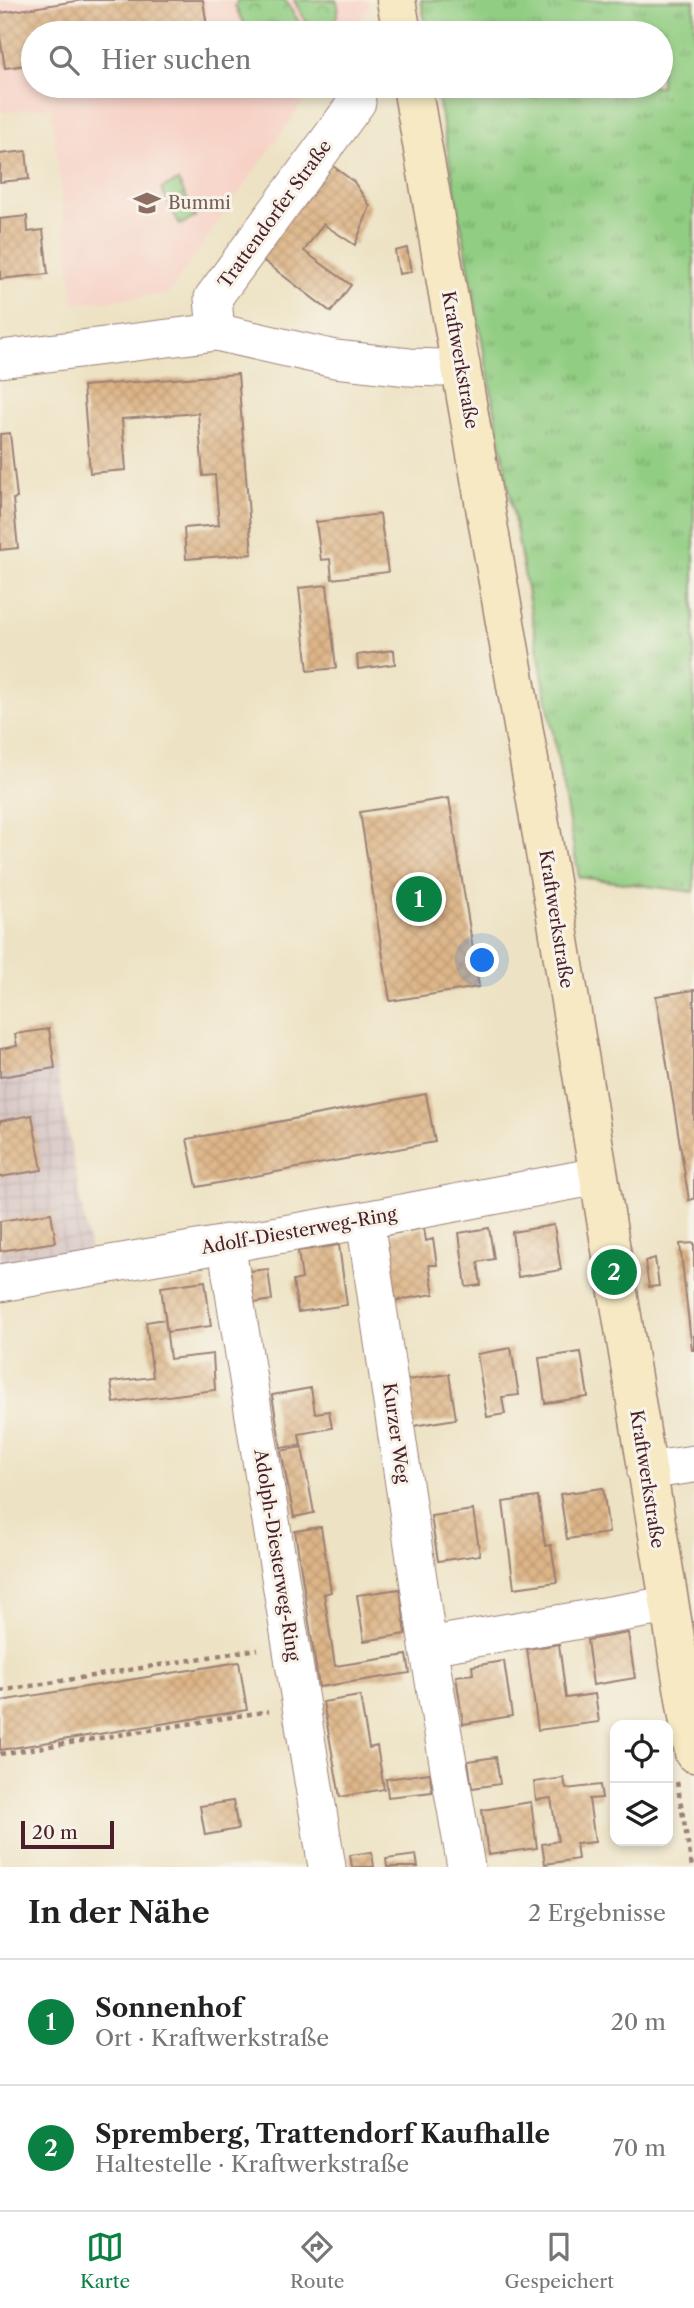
<!DOCTYPE html>
<html lang="de">
<head>
<meta charset="utf-8">
<style>
  body { margin:0; font-family:"Libre Caslon Text",serif; background:#f6f6f6; color:#222 }
  .controls { position:absolute; right:21px; bottom:21px; display:grid; overflow:hidden; border-radius:14px; box-shadow:0 4px 10px #0003 }
  .controls button { width:63px; height:63px; display:grid; place-items:center; padding:0; border:0; border-bottom:2px solid #e0e0e0; background:#fff; color:#222; font:35px sans-serif }
  .scale { position:absolute; left:21px; bottom:18px; width:93px; box-sizing:border-box; padding-left:7px; border:4px solid #4a1f2b; border-top:0; font-size:19px; line-height:24px; white-space:nowrap; color:#4a1f2b; -webkit-text-stroke:5px #f7f3e8; paint-order:stroke }
  .you { position:absolute; left:483px; top:961px; width:24px; height:24px; margin:-18px; border:5px solid #fff; border-radius:50%; background:#1a73e8; box-shadow:0 0 0 10px #1a73e833 }
  .badge { display:grid; place-items:center; width:46px; height:46px; border-radius:50%; background:#0b8043; color:#fff; font-size:23px; font-weight:700 }
  .pin { position:absolute; translate:-50% -50%; border:4px solid #fff; box-shadow:0 2px 7px #0006 }
  .list { margin:0; padding:0; list-style:none }
  h2 { display:flex; justify-content:space-between; align-items:center; height:91px; margin:0; padding:0 28px; font-size:30px }
  h2 small { font-size:23px; font-weight:400; color:#767676 }
  .list li { display:grid; grid-template-columns:46px 1fr auto; gap:21px; align-items:center; box-sizing:border-box; height:126px; padding:0 28px; border-top:2px solid #e0e0e0 }
  .list b { display:block; font-size:26px; white-space:nowrap }
  .list p { margin:0; font-size:23px; white-space:nowrap; color:#767676 }
  .list em { font-size:23px; font-style:normal; color:#767676 }
  .icon { flex:none; width:38px; height:38px; fill:none; stroke:currentColor; stroke-width:2; stroke-linecap:round; stroke-linejoin:round }
  .map { position:relative; flex:none; width:694px; height:1867px; overflow:hidden }
  .search { position:absolute; background:#fff; box-shadow:0 4px 10px #0003; left:21px; right:21px; top:21px; height:77px; display:flex; align-items:center; gap:18px; box-sizing:border-box; padding:0 24px; border-radius:38px; color:#767676; font-size:26px }
  .sheet { height:343px; background:#fff }
  nav { display:flex; justify-content:space-around; align-items:center; box-sizing:border-box; height:98px; border-top:2px solid #e0e0e0; background:#fff; font-size:19px; color:#767676 }
  nav a { display:grid; justify-items:center; gap:4px }
  nav .on { color:#0b8043 }
  .map>svg:first-child { display:block }
</style>
</head>
<body>
<div class="map">
<svg width="694" height="1867" viewBox="0 0 694 1867">
  <defs>
    <pattern id="industrial-grid" width="8" height="8" patternUnits="userSpaceOnUse" patternTransform="scale(1.75)"><rect width="8" height="8" fill="#d2bfbf"/><path d="M0 4h8M4 0v8" fill="none" stroke="#b6a4a4"/></pattern>
    <pattern id="grass-tufts" width="24" height="20" patternUnits="userSpaceOnUse" patternTransform="scale(1.75)"><rect width="24" height="20" fill="#91cd82"/><path d="M3 7l-1-3M5 7V3M7 7l1-3M15 17l-1-3M17 17v-4M19 17l1-3" fill="none" stroke="#78a66b"/></pattern>
    <pattern id="park-crowns" width="20" height="18" patternUnits="userSpaceOnUse" patternTransform="scale(1.75)"><rect width="20" height="18" fill="#91cd82"/><path d="M2 6a3 3 0 1 1 6 0M12 15a3 3 0 1 1 6 0" fill="none" stroke="#78a66b"/></pattern>
    <pattern id="building-cross-hatch" width="8" height="8" patternUnits="userSpaceOnUse" patternTransform="scale(1.75)"><rect width="8" height="8" fill="#ddb587"/><path d="M0 0l8 8M0 8l8-8" fill="none" stroke="#bf9b75"/></pattern>
  </defs>
  <rect width="100%" height="100%" fill="#f7f3e8"/>
  <filter id="ink" filterUnits="userSpaceOnUse"><feTurbulence type="fractalNoise" baseFrequency=".0143" numOctaves="2"/><feDisplacementMap in="SourceGraphic" scale="14" xChannelSelector="R" yChannelSelector="G"/><feConvolveMatrix kernelMatrix="1 2 1 2 8 2 1 2 1" color-interpolation-filters="sRGB"/></filter>
  <filter id="wash" filterUnits="userSpaceOnUse"><feTurbulence type="fractalNoise" baseFrequency=".00686" numOctaves="4" result="noise"/><feDisplacementMap in="SourceGraphic" scale="28" xChannelSelector="R" yChannelSelector="G"/><feGaussianBlur stdDeviation="1.57" result="paint"/><feColorMatrix in="noise" values="0 0 0 0 0 0 0 0 0 0 0 0 0 0 0 0 0 1.4 0 .05"/><feComposite in="paint" operator="in"/></filter>
  <g filter="url(#wash)">
    <rect width="100%" height="100%" fill="#ede2c3"/>
    <path fill="#f7d1c6" d="M0 0H368L369 7 351 33H33V86H314L168 294 74 304 51 107 0 112Z"/>
    <path fill="url(#industrial-grid)" d="M49 1029 91 1256 0 1272V1049L17 1046 15 1034Z"/>
    <path fill="url(#grass-tufts)" stroke="#6e7656" stroke-width="2" d="M421 0H694V892L579 877 436 86H661V33H427Z"/>
    <path fill="url(#park-crowns)" stroke="#6e7656" stroke-width="2" d="M238 0H285L302 27C293 34 286 33 275 33 250 33 245 29 235 6Z
      M294 0H336C343 13 334 23 323 31L311 32Z
      M178 181 196 217 180 225 161 189Z"/>
    <g id="blocks">
      <path fill="url(#building-cross-hatch)" d="M83 0H203L208 33H33V64L5 68 0 37V13Z
        M26 151 29 179 0 182V154Z
        M329 163 354 182 370 206 355 245 323 224 304 251 351 285 331 312 260 258Z
        M27 216 28 232 43 230 48 274 0 279V219Z
        M407 248 411 272 399 274 395 251Z
        M238 374 252 554 186 559 184 528 219 525 215 475 203 476 198 413 122 419 126 470 90 473 83 386Z
        M10 433 17 498 13 499 18 548 0 550V434Z
        M380 514 388 572 332 579 330 559 321 560 316 522Z
        M327 585 336 668 308 671 299 588Z
        M394 650 395 664 358 669 357 655Z
        M449 798 479 987 390 1001 360 812Z
        M694 990V1199L689 1200 656 996Z
        M49 1029 55 1068 0 1077V1049L17 1046 15 1034Z
        M426 1094 435 1142 197 1187 187 1139Z
        M32 1115 42 1170 0 1177V1121Z
        M51 1213 56 1242 0 1251V1221Z
        M554 1225 561 1270 518 1277 512 1232Z
        M424 1228 426 1241 433 1239 437 1265H429L434 1294 392 1301 381 1236Z
        M489 1228 494 1259 478 1262 481 1285 466 1287 459 1233Z
        M694 1243V1350H692L680 1244Z
        M339 1245 347 1305 298 1312 293 1281 302 1279 298 1251Z
        M655 1258 659 1286 649 1287 645 1261Z
        M268 1269 272 1300 254 1303 250 1271Z
        M205 1281 211 1326 167 1332 161 1287Z
        M165 1319 170 1359 213 1354 215 1390 114 1403 111 1382 153 1377 146 1322Z
        M511 1348 519 1395 502 1397 505 1414 487 1417 477 1354Z
        M581 1352 588 1397 545 1403 539 1358Z
        M449 1374 456 1419 413 1426 407 1380Z
        M311 1388 315 1413 329 1411 332 1428 299 1434 301 1445 281 1448 272 1395Z
        M302 1447 314 1513 294 1517 281 1451Z
        M603 1488 609 1533 567 1539 560 1494Z
        M538 1497 545 1546 551 1545 557 1582 514 1588 503 1502Z
        M473 1510 480 1555 438 1561 431 1516Z
        M321 1527 331 1592 324 1594 335 1666 407 1655 410 1673 319 1687 295 1531Z
        M400 1589 406 1634 364 1641 357 1595Z
        M628 1633 635 1678 593 1685 587 1640Z
        M559 1644 566 1698 595 1694 599 1722 538 1730 527 1649Z
        M504 1661 512 1716 463 1724 456 1676 473 1674 472 1666Z
        M239 1662 247 1710 0 1750V1701Z
        M360 1696 369 1748 377 1746 384 1789 340 1797 323 1702Z
        M496 1757 500 1784 472 1788 468 1761Z
        M430 1773 432 1792 388 1797 386 1779Z
        M564 1778 566 1789 600 1785 602 1798 589 1799 595 1842 576 1844 578 1859 545 1864 542 1844 558 1841 551 1798 536 1800 534 1782Z
        M233 1801 238 1829 205 1835 200 1806Z
        M531 1802 537 1848 488 1855 482 1810Z
        M372 1852 374 1867H352L350 1855Z
        M416 1855 418 1867H387L386 1859Z"/>
    </g>
  </g>
  <g filter="url(#ink)">
    <use href="#blocks" fill-opacity="0" stroke="#9c8077" stroke-width="2"/>
    <g fill="none" stroke-linecap="round" stroke-linejoin="round">
      <g stroke="#9c8077" stroke-width="39">
        <path id="minor" d="M216 332 213 298 357 102
          M0 359 216 332 335 359 409 367 442 368 461 365
          M365 1220 428 1646 466 1867
          M226 1243 327 1867
          M0 1283 365 1220 598 1176
          M646 1471 694 1464
          M428 1646 668 1605"/>
      </g>
      <g stroke="#9c8077" stroke-width="41">
        <path id="secondary" d="M396 0 402 33
          M412 86 556 916 694 1753"/>
      </g>
      <path stroke="#9c8077" stroke-width="4.5" stroke-dasharray="5 5" stroke-linecap="butt" d="M0 1691 258 1649
        M0 1754 269 1711
        M677 1782 692 1867"/>
      <use href="#minor" stroke="#fff" stroke-width="37"/>
      <use href="#secondary" stroke="#f6e9c3" stroke-width="38"/>
    </g>
  </g>
  <defs>
    <g id="school-bare" transform="scale(2.1)"><path d="M0-5L7-2L0 1L-7-2ZM-4 1L0 2.5L4 1V4Q0 6-4 4Z" fill="#8d6e63" stroke="#f7f3e8" stroke-width="2.5" paint-order="stroke"/></g>
  </defs>
  <g fill-rule="evenodd">
    <use href="#school-bare" x="147" y="203"/>
  </g>
  <g text-anchor="middle" dominant-baseline="central" stroke-width="6" stroke-linejoin="round" paint-order="stroke">
    <g font-size="18" fill="#785e54" stroke="#f7f3e8" text-anchor="start">
      <text x="168" y="203">Bummi</text>
    </g>
    <g font-size="18" fill="#4a1f2b" stroke="#f7f3e8">
      <text transform="translate(275 214) rotate(-54)">Trattendorfer Straße</text>
      <text transform="translate(460 360) rotate(80)">Kraftwerkstraße</text>
      <text transform="translate(556 919) rotate(81)">Kraftwerkstraße</text>
      <text transform="translate(299 1231) rotate(-10)">Adolf-Diesterweg-Ring</text>
      <text transform="translate(396 1433) rotate(82)">Kurzer Weg</text>
      <text transform="translate(647 1479) rotate(81)">Kraftwerkstraße</text>
      <text transform="translate(277 1555) rotate(81)">Adolph-Diesterweg-Ring</text>
    </g>
  </g>
</svg>
<div class="controls">
<button><svg class="icon" aria-label="locate" viewBox="0 0 24 24"><circle cx="12" cy="12" r="6"/><path d="M12 2v4M12 18v4M2 12h4M18 12h4"/></svg></button>
<button><svg class="icon" aria-label="layers" viewBox="0 0 24 24"><path d="M12 4l9 5-9 5-9-5zM3 14l9 5 9-5"/></svg></button>
</div>
<div class="scale">20 m</div>
<div class="you"></div>
<div class="pin badge" style="left:419px;top:899px">1</div>
<div class="pin badge" style="left:614px;top:1272px">2</div>
<div class="search"><svg class="icon" aria-label="search" viewBox="0 0 24 24"><circle cx="10" cy="10" r="6"/><path d="M15 15l6 6"/></svg>Hier suchen</div>
</div>
<section class="sheet">
<h2>In der Nähe<small>2 Ergebnisse</small></h2>
<ul class="list">
<li><span class="badge">1</span><div><b>Sonnenhof</b><p>Ort · Kraftwerkstraße</p></div><em>20 m</em></li>
<li><span class="badge">2</span><div><b>Spremberg, Trattendorf Kaufhalle</b><p>Haltestelle · Kraftwerkstraße</p></div><em>70 m</em></li>
</ul>
</section>
<nav>
<a class="on"><svg class="icon" aria-label="map" viewBox="0 0 24 24"><path d="M3 6l6-2 6 2 6-2v14l-6 2-6-2-6 2zM9 4v14M15 6v14"/></svg>Karte</a>
<a><svg class="icon" aria-label="directions" viewBox="0 0 24 24"><path d="M12 3l9 9-9 9-9-9zM9 14v-3h6M13 9l2 2-2 2"/></svg>Route</a>
<a><svg class="icon" aria-label="saved" viewBox="0 0 24 24"><path d="M7 4h10v16l-5-4-5 4z"/></svg>Gespeichert</a>
</nav>
</body>
</html>
